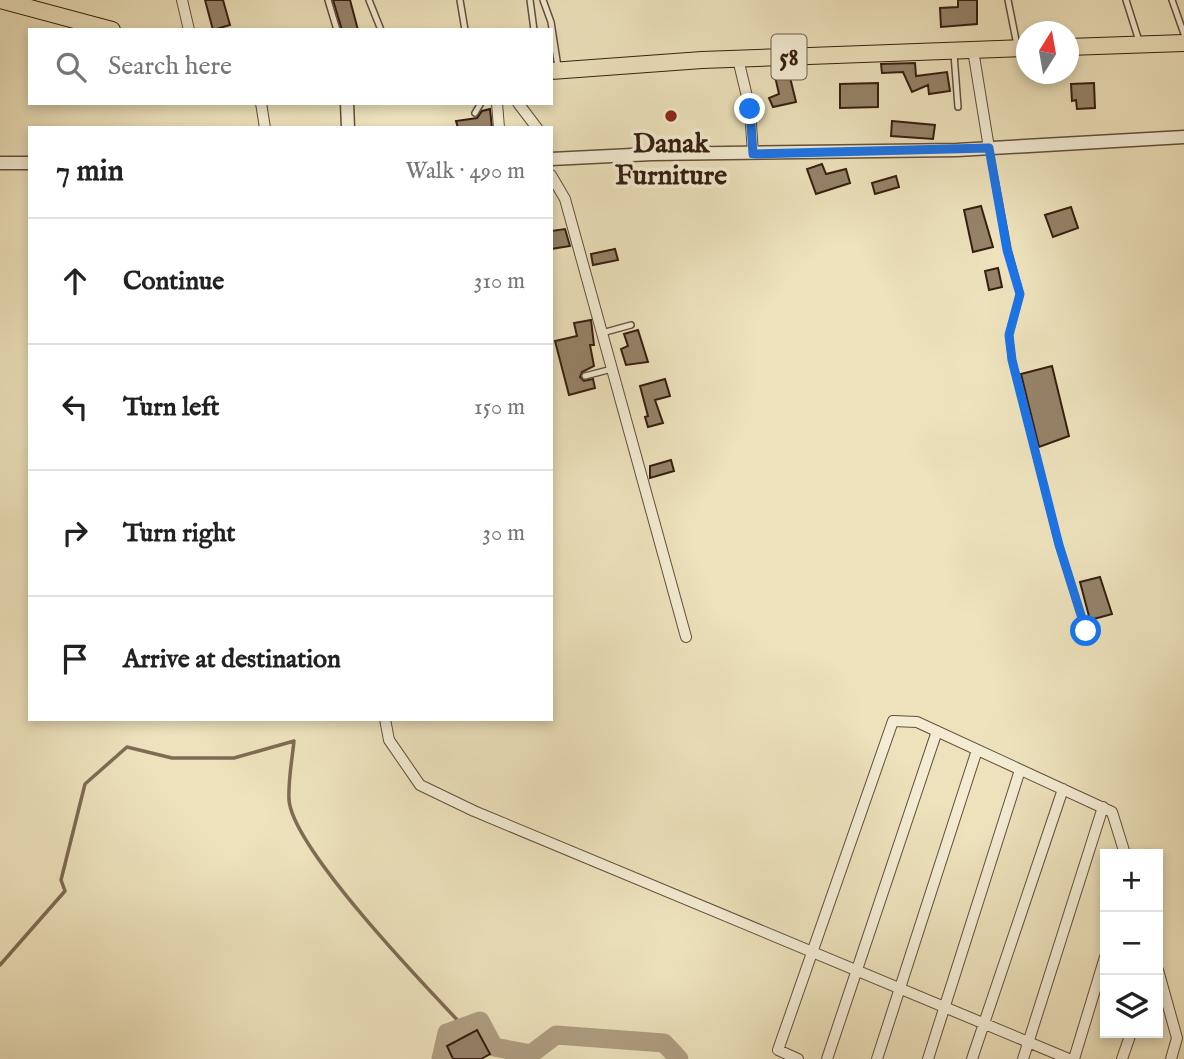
<!DOCTYPE html>
<html lang="en">
<head>
<meta charset="utf-8">
<style>
  body { margin:0; font-family:"IM FELL English",serif; background:#f6f6f6; color:#222 }
  .controls { position:absolute; right:21px; bottom:21px; display:grid; overflow:hidden; border-radius:0px; box-shadow:0 4px 10px #0003 }
  .controls button { width:63px; height:63px; display:grid; place-items:center; padding:0; border:0; border-bottom:2px solid #e0e0e0; background:#fff; color:#222; font:35px sans-serif }
  .compass { position:absolute; left:1016px; top:21px; width:63px; height:63px; border-radius:50%; background:#fff; box-shadow:0 4px 10px #0003; rotate:11deg }
  .stop { position:absolute; width:21px; height:21px; margin:-16px; border:5px solid #1a73e8; border-radius:50%; background:#fff }
  .stop.end { background:#1a73e8; border-color:#fff; box-shadow:0 2px 7px #0008 }
  .list { margin:0; padding:0; list-style:none }
  h2 { display:flex; justify-content:space-between; align-items:center; height:91px; margin:0; padding:0 28px; font-size:30px }
  h2 small { font-size:23px; font-weight:400; color:#767676 }
  .list li { display:grid; grid-template-columns:46px 1fr auto; gap:21px; align-items:center; box-sizing:border-box; height:126px; padding:0 28px; border-top:2px solid #e0e0e0 }
  .list b { display:block; font-size:26px; white-space:nowrap }
  .list em { font-size:23px; font-style:normal; color:#767676 }
  .icon { flex:none; width:38px; height:38px; fill:none; stroke:currentColor; stroke-width:2; stroke-linecap:round; stroke-linejoin:round }
  .map { position:relative; flex:none; width:1184px; height:1059px; overflow:hidden }
  .search { position:absolute; background:#fff; box-shadow:0 4px 10px #0003; left:28px; top:28px; width:525px; height:77px; display:flex; align-items:center; gap:18px; box-sizing:border-box; padding:0 24px; border-radius:0px; color:#767676; font-size:26px }
  .panel { position:absolute; background:#fff; box-shadow:0 4px 10px #0003; left:28px; top:126px; width:525px; height:595px; border-radius:0px }
  .map>svg:first-child { display:block }
</style>
</head>
<body>
<div class="map">
<svg width="1184" height="1059" viewBox="0 0 1184 1059">
  <rect width="100%" height="100%" fill="#ede2bc"/>
  <filter id="stains"><feTurbulence type="fractalNoise" baseFrequency=".00286" numOctaves="4"/><feColorMatrix values="0 0 0 0 .2 0 0 0 0 .09 0 0 0 0 .02 0 0 0 .5 -.17"/></filter>
  <radialGradient id="worn" r=".72"><stop offset=".6" stop-color="#630" stop-opacity="0"/><stop offset="1" stop-color="#630" stop-opacity=".3"/></radialGradient>
  <g fill="none" stroke-linecap="round" stroke-linejoin="round">
    <path stroke="#7f6b54" stroke-width="3.5" d="M0 965 65 891 61 880 85 784 127 747 172 758H234L294 741C292 760 288 781 289 800 293 849 426 987 464 1027"/>
    <path stroke="#af9f82" stroke-width="19" d="M441 1059 447 1033 480 1021 494 1047 531 1054 556 1035 664 1043 679 1059"/>
  </g>
  <path fill="#958369" stroke="#361d10" stroke-width="2" d="M205 0H223L230 25 213 30Z
    M333 0H350L358 30H342Z
    M958 0H977V24L941 27 940 8 958 7Z
    M915 63 916 76 947 72 950 91 929 94 928 85 912 92 903 72 882 73 881 64Z
    M788 69 796 102 773 107 769 98 779 94 774 72Z
    M878 83V107L840 108V84Z
    M1094 83 1095 108 1077 109 1076 100 1072 101 1071 84Z
    M490 109 492 128H458L456 121 477 118 482 111Z
    M892 121 935 125 933 139 891 136Z
    M822 164 826 174 846 169 850 183 816 194 807 169Z
    M896 176 899 187 875 194 872 183Z
    M981 206 993 247 973 252 964 210Z
    M1071 207 1078 228 1053 237 1045 215Z
    M565 229 570 246 551 249V231Z
    M615 249 618 260 593 265 591 254Z
    M998 268 1002 287 989 290 985 271Z
    M591 320 594 345H590L594 366 582 372 580 377 584 381 593 379 595 388 569 395 555 341 577 336 574 323Z
    M638 330 648 362 626 365 621 349 628 346 624 334Z
    M1052 366 1069 436 1039 447 1021 374Z
    M665 379 670 396 655 400 663 423 648 427 645 417 648 416 640 386Z
    M671 460 674 471 650 478V466Z
    M1100 577 1112 614 1090 620 1080 582Z
    M477 1030 490 1054 481 1059H453L447 1046Z"/>
  <g fill="none" stroke-linecap="round" stroke-linejoin="round">
    <g stroke="#644e3b" stroke-width="8">
      <path id="service" d="M328 0 337 30
        M369 0 381 30
        M460 0 465 30
        M530 0 534 30
        M543 0 551 22 558 67
        M1008 0 1017 45
        M1126 0 1139 41
        M1172 0 1184 34
        M954 54 958 107
        M475 113 481 103
        M989 148 1008 250 1020 294 1009 335 1012 360 1059 545 1086 631
        M602 333 631 325
        M585 376 612 369"/>
    </g>
    <g stroke="#644e3b" stroke-width="12">
      <path id="minor" d="M182 0 189 30
        M973 50 989 148
        M738 59 750 109 753 154
        M261 103 265 128
        M497 103 499 128
        M518 103 537 128
        M551 175 565 199 686 637
        M385 719 389 740 420 785 474 811 1069 1059
        M1158 970 1177 1038 1171 1059
        M798 1059 778 1050 893 721 917 722 1112 812 1125 854
        M827 1059 937 731
        M877 1059 977 750
        M928 1059 1020 770
        M972 1059 1063 789
        M1023 1059 1103 807
        M1074 1059 1105 957
        M1122 1059 1131 1033"/>
    </g>
    <g stroke="#644e3b" stroke-width="15">
      <path id="tertiary" d="M347 103 348 128
        M551 159 652 154 957 150 1184 137
        M0 163H30"/>
    </g>
    <g stroke="#361d10" stroke-width="18">
      <path id="trunk" d="M0 0 112 30
        M1068 47 1184 43
        M551 71 702 60 1026 48"/>
    </g>
    <use href="#service" stroke="#f3ecd3" stroke-width="5"/>
    <use href="#minor" stroke="#f3ecd3" stroke-width="10"/>
    <use href="#tertiary" stroke="#f3ecd3" stroke-width="12"/>
    <use href="#trunk" stroke="#ede2bc" stroke-width="16"/>
  </g>
  <g fill="none" stroke-linecap="round" stroke-linejoin="round">
    <path stroke="#1a73e8" stroke-width="9" d="M750 109 753 154 989 148 1007 250 1020 294 1009 335 1012 360 1059 545 1086 631"/>
  </g>
  <circle fill="#8f2418" stroke="#f3ecd3" stroke-width="2.5" cx="671" cy="116" r="7"/>
  <g text-anchor="middle" dominant-baseline="central" stroke-width="7" stroke-linejoin="round" paint-order="stroke">
    <rect fill="#f3ecd3" stroke="#6f5b4a" stroke-width="2" x="771.5" y="34.5" width="35" height="45" rx="5"/>
    <g font-size="26" font-weight="bold" fill="#361d10">
      <text x="789" y="57">58</text>
    </g>
    <g font-size="28" font-weight="bold" fill="#361d10" stroke="#f3ecd3">
      <text x="671" y="144">Danak<tspan x="671" dy="32">Furniture</tspan></text>
    </g>
  </g>
  <rect width="100%" height="100%" filter="url(#stains)"/>
  <rect width="100%" height="100%" fill="url(#worn)"/>
</svg>
<div class="controls">
<button>+</button>
<button>−</button>
<button><svg class="icon" aria-label="layers" viewBox="0 0 24 24"><path d="M12 4l9 5-9 5-9-5zM3 14l9 5 9-5"/></svg></button>
</div>
<svg class="compass" viewBox="-18 -18 36 36"><path d="M0-13l5 13h-10z" fill="#e53935"/><path d="M0 13l5-13h-10z" fill="#767676"/></svg>
<div class="stop" style="left:1086px;top:631px"></div>
<div class="stop end" style="left:750px;top:109px"></div>
<div class="search"><svg class="icon" aria-label="search" viewBox="0 0 24 24"><circle cx="10" cy="10" r="6"/><path d="M15 15l6 6"/></svg>Search here</div>
<section class="panel">
<h2>7 min<small>Walk · 490 m</small></h2>
<ul class="list">
<li><svg class="icon" aria-label="ahead" viewBox="0 0 24 24"><path d="M12 20V5M6 11l6-6 6 6"/></svg><div><b>Continue</b></div><em>310 m</em></li>
<li><svg class="icon" aria-label="left" viewBox="0 0 24 24"><path d="M17 20v-9H6M10 6l-5 5 5 5"/></svg><div><b>Turn left</b></div><em>150 m</em></li>
<li><svg class="icon" aria-label="right" viewBox="0 0 24 24"><path d="M7 20v-9h11M14 6l5 5-5 5"/></svg><div><b>Turn right</b></div><em>30 m</em></li>
<li><svg class="icon" aria-label="arrive" viewBox="0 0 24 24"><path d="M6 21V4h12l-3 4 3 4H6"/></svg><div><b>Arrive at destination</b></div></li>
</ul>
</section>
</div>
</body>
</html>
